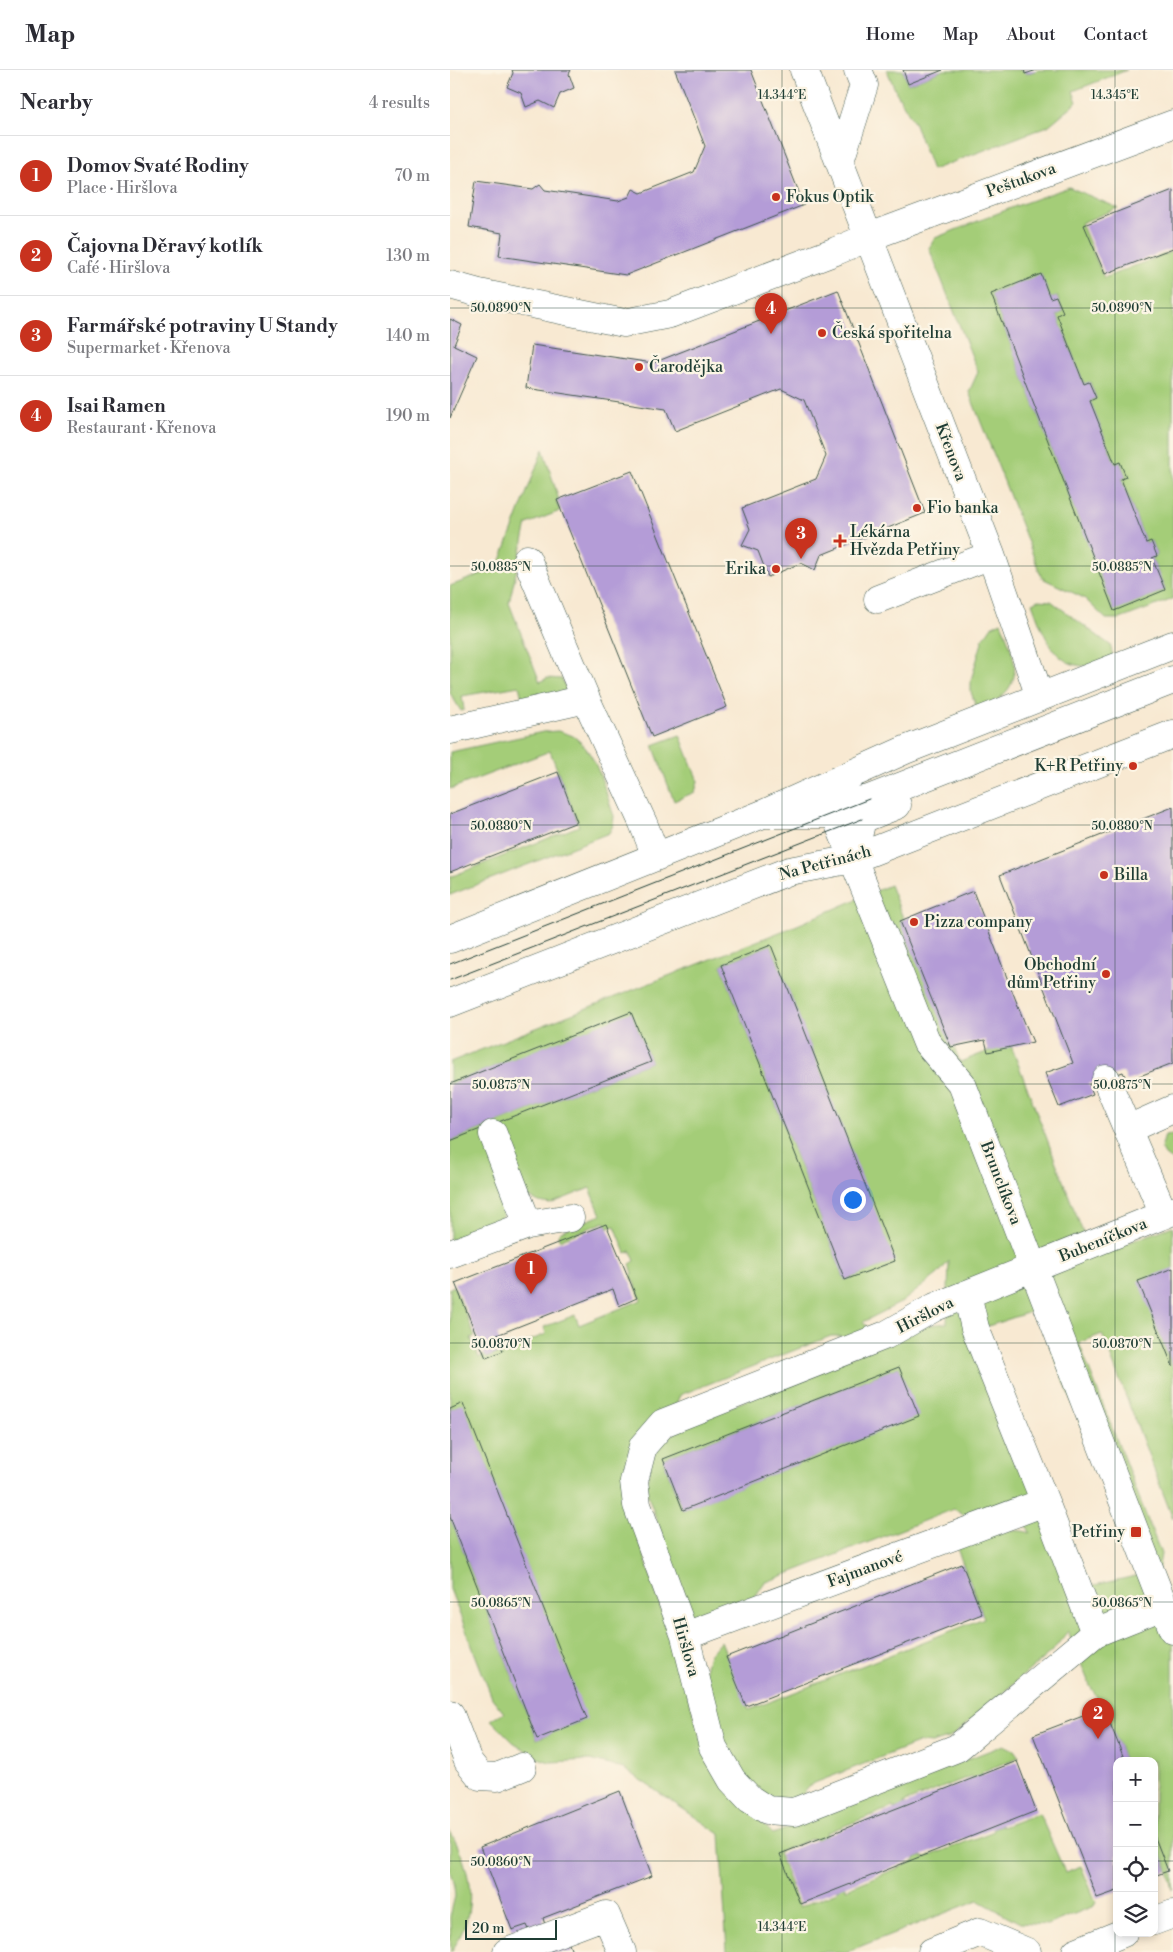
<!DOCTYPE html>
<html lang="en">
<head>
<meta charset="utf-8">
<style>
  body { margin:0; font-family:"Libre Bodoni",serif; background:#f2f2f3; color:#2b2b33 }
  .controls { position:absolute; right:15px; bottom:15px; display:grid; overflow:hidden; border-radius:10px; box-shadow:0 2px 8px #0003 }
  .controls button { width:45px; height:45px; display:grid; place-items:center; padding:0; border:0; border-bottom:1px solid #e1e1e2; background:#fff; color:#2b2b33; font:25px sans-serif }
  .scale { position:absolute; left:15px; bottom:12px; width:92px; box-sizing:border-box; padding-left:5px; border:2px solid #1f3d34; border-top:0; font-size:14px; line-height:18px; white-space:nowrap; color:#1f3d34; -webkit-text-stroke:4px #fcf5e5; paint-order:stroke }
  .you { position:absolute; left:402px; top:1129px; width:18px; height:18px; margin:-12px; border:4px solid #fff; border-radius:50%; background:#1a73e8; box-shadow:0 0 0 8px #1a73e833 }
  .badge { display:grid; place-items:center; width:32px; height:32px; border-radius:50%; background:#c8321e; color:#fff; font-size:16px; font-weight:700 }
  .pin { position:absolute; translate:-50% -41px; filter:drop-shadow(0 1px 2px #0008) }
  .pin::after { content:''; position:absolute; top:26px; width:18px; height:15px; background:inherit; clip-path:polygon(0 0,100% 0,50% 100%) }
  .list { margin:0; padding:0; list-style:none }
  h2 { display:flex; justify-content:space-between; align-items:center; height:65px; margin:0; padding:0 20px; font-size:21px }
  h2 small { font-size:16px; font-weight:400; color:#7c7c81 }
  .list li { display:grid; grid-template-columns:32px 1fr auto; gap:15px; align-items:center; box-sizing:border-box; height:80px; padding:0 20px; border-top:1px solid #e1e1e2 }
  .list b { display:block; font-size:19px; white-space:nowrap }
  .list p { margin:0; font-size:16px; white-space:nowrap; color:#7c7c81 }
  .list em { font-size:16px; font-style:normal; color:#7c7c81 }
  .icon { flex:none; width:28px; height:28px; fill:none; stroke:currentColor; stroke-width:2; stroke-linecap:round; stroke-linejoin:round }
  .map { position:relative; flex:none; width:723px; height:1882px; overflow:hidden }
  header { display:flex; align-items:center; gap:30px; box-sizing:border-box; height:70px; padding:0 25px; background:#fff; border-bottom:1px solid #e1e1e2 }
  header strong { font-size:24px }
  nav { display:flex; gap:28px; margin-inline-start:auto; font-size:18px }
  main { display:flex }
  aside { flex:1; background:#fff }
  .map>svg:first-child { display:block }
</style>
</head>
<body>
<header>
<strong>Map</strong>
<nav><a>Home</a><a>Map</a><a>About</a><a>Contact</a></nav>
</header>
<main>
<aside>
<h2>Nearby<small>4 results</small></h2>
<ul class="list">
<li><span class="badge">1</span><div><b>Domov Svaté Rodiny</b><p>Place · Hiršlova</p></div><em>70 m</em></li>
<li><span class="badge">2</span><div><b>Čajovna Děravý kotlík</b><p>Café · Hiršlova</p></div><em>130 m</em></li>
<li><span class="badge">3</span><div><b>Farmářské potraviny U Standy</b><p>Supermarket · Křenova</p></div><em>140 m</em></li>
<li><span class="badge">4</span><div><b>Isai Ramen</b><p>Restaurant · Křenova</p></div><em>190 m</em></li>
</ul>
</aside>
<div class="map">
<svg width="723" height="1882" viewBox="0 0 723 1882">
  <rect width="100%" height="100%" fill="#fcf5e5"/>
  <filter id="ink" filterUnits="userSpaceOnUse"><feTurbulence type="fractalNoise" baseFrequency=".02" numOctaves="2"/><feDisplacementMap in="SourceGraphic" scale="10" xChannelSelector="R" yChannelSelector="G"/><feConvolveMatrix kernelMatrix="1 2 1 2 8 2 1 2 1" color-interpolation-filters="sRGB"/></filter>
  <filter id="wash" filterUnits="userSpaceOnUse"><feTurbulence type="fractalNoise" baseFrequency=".0096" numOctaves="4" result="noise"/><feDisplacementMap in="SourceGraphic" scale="20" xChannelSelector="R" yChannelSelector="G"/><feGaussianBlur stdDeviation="1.12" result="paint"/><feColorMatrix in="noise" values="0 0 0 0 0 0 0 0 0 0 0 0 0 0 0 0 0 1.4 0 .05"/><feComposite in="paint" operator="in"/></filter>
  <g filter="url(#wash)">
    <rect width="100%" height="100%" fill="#f8e9d2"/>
    <path fill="#a4cd78" stroke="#628556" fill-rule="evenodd" d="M437 0H453L458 14 493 0H574L576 4 587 0H677L623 21 627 32 598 56 482 100 465 54 446 22Z
      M619 117 668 138 631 153 654 208 723 181V529L670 549H656L634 528 592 508 519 322 528 302 479 178 485 168 566 136ZM591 205 600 228 607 226 613 242 607 245 634 314 640 312 646 328 640 331 665 394 670 392 676 407 671 409 696 473 701 471 707 486 702 488 715 520 664 540 541 224Z
      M93 379 109 430 106 431 110 441 77 454 59 533 90 612 97 608 112 609 116 619 114 624 97 623 72 628 69 616 12 626 14 640 11 641 0 623V516L48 498Z
      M588 530 601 531 660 575 664 589C658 591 652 594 645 595 604 603 593 562 582 533Z
      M551 552C569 597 576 617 528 642L521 622V610L533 569 541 557Z
      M108 661C113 663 119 664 123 666 148 683 154 720 164 746L163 755 159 763 0 825V807L129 756 100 681 0 719V682L93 662Z
      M230 665 248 711 245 722 224 731 203 675Z
      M440 815 510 992 560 973 642 1186 723 1156V1198L703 1247 723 1298V1449L652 1264 629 1273 711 1484 708 1502 723 1540V1820L718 1801 704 1765V1691H675L654 1638 640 1616 618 1561 603 1580 501 1667 482 1673 470 1672 362 1714 347 1730 323 1731 277 1692 254 1603 259 1585 271 1571 299 1640 534 1548 506 1476C526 1470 561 1455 580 1463L566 1428 555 1436 515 1446 504 1439 314 1513 305 1527 244 1546 241 1545 197 1423C197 1385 208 1372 239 1354L478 1255 497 1253 499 1191 488 1204 452 1232 413 1252 420 1261 399 1270 389 1266H381L230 1325 226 1334 199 1353 190 1472 257 1686 274 1714 323 1764 554 1675 564 1680 569 1687 532 1702V1705L522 1709 521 1706 454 1733 455 1735 444 1739 443 1737 376 1763 377 1766 365 1770 364 1768 328 1782 349 1837 387 1822V1819L394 1816 396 1819 465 1791V1789L473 1786 474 1788 544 1761 543 1758 551 1755 552 1757 589 1743 615 1802 631 1796 646 1832 644 1836 597 1855 570 1853 528 1830 396 1882H277L270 1764 174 1699 141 1690 100 1692 88 1688 63 1672 41 1650 54 1643 42 1628 0 1519V1447L87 1669 136 1649 13 1334 0 1339V1218L4 1216 25 1266 21 1268 29 1288 35 1285 37 1288 96 1264 94 1257 125 1245 129 1255 191 1230 181 1205 183 1204 180 1194 185 1191 181 1181 176 1183 165 1156 158 1158 155 1152 109 1170 108 1164 111 1161 151 1145 140 1118 100 1134 89 1132 81 1128 58 1125 55 1142 45 1155 0 1173V1071L201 992 181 943 0 1014V992L345 856ZM321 875 444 1191 395 1210 271 895ZM586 1240 690 1505 636 1517 535 1257ZM449 1297 468 1346 232 1440 213 1389Z
      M723 1064V1091L715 1085 711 1079 715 1065Z
      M0 1761C23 1802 29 1841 1 1882L0 1847 5 1826 4 1816 0 1801Z"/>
    <g id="blocks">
      <path fill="#b49cd7" d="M62 0H121L119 4 124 18 110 24 104 38 90 31 76 37 71 23 57 17 63 3Z
        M225 0H301L354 135 176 205 49 186 52 163 19 157 26 111 83 119 90 114 95 120 168 131 179 127 183 119 191 123 244 102 255 76Z
        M453 0H493L458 14Z
        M574 0H587L575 4Z
        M723 120V178L655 204 634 155Z
        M591 204 600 228 606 226 613 242 607 245 634 314 639 312 646 328 640 331 665 394 670 392 676 407 671 409 696 473 701 471 707 486 702 488 715 520 664 541 541 224Z
        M388 220 475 443 371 485 365 500 351 493 318 507 308 481 292 475 300 459 292 438 366 409 376 386 354 330 331 319 225 361 216 339 76 318 82 275 203 293Z
        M0 249 12 255 4 275 27 286 0 348Z
        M182 401 277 637 202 667 107 430Z
        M108 702 127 752 0 802V744Z
        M723 737V993L677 1011 673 1002 639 1014 643 1024 609 1037 595 1003 623 993 550 805Z
        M523 821 574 951 583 972 538 982 535 970 501 977 450 851Z
        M321 875 445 1191 395 1210 271 895Z
        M181 942 201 992 0 1071V1014Z
        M156 1154 187 1228 169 1236 163 1219 47 1265 53 1281 36 1288 5 1213Z
        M723 1198V1297L688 1211Z
        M449 1297 469 1346 233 1440 213 1389Z
        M13 1333 137 1649 87 1669 0 1447V1339Z
        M512 1494 532 1544 296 1636 276 1587Z
        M654 1638 675 1691H667V1821L647 1828 583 1665Z
        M567 1691 586 1741 350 1834 330 1784Z
        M170 1721 202 1806 93 1848 95 1855 118 1871 122 1882H89L77 1855 62 1860 30 1777Z
        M704 1765 718 1801 704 1806Z"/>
    </g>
  </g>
  <g filter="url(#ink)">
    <use href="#blocks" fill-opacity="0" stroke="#40574c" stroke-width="1"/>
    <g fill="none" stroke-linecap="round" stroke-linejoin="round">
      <g stroke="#40574c" stroke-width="29">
        <path id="minor" d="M354 0 541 485 590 627
          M390 91 414 15 408 0
          M0 215 29 223 174 253 220 244 386 181 419 167 723 54
          M77 489 136 629 193 753 206 786
          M428 529 541 485
          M0 660 136 629
          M364 737 419 729 723 610
          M313 744H385L477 973 512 1014 723 1560
          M403 789 412 749 447 735
          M0 869 313 744 455 680 723 575
          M0 933 339 801 403 789 723 664
          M656 1009 714 1145
          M678 1059 723 1039
          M43 1064 78 1155
          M0 1184 78 1155 120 1148
          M517 1224 525 1258 595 1432 645 1563
          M713 1536 645 1563 507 1678 344 1742 317 1740 300 1729 282 1710 263 1677 235 1566 187 1435 184 1411 193 1376 213 1353 436 1265 485 1237 723 1141
          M235 1566 595 1432
          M0 1644 18 1691 30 1706 47 1707 72 1697
          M704 1851 723 1844
          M57 1882 156 1845 172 1882
          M482 1882 530 1862 577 1882
          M626 1882 673 1863"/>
      </g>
      <use href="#minor" stroke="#fff" stroke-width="28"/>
      <path stroke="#1f3d34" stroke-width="1" d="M0 894 419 729
        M0 910 412 749"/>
    </g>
  </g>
  <path fill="none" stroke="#1f3d34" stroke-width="1" stroke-opacity="0.45" d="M332 0V1882M665 0V1882M0 238H723M0 496H723M0 755H723M0 1014H723M0 1273H723M0 1532H723M0 1791H667M704 1791H723"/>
  <g fill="#c8321e" stroke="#fcf5e5" stroke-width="2">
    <circle cx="326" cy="127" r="5"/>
    <circle cx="372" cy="263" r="5"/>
    <circle cx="189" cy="297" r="5"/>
    <circle cx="467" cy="438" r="5"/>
    <path d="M387.5 463.5h5v5h5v5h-5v5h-5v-5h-5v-5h5z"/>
    <circle cx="326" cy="499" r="5"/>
    <circle cx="683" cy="696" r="5"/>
    <circle cx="654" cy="805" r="5"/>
    <circle cx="464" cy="852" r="5"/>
    <circle cx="656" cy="904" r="5"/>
    <rect x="680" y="1456" width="12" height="12" rx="2.5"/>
  </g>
  <g text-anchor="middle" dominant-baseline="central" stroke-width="4.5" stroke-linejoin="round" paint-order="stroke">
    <g font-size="16" fill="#1f3d34" stroke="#fcf5e5">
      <text transform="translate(571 110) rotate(-20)">Peštukova</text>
      <text transform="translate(501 382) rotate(69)">Křenova</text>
      <text transform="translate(375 793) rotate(-15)">Na Petřinách</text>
      <text transform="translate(551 1113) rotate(69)">Brunclíkova</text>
      <text transform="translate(653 1170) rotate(-22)">Bubeníčkova</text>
      <text transform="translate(475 1245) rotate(-27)">Hiršlova</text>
      <text transform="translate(415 1499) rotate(-20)">Fajmanové</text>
      <text transform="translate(236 1577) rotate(74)">Hiršlova</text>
    </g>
    <g font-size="16" fill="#1f3d34" stroke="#fcf5e5" text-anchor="start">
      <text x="336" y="127">Fokus Optik</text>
      <text x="382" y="263">Česká spořitelna</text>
      <text x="199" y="297">Čarodějka</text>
      <text x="477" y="438">Fio banka</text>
      <text x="400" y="462">Lékárna<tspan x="400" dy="18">Hvězda Petřiny</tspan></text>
      <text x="316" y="499" text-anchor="end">Erika</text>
      <text x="673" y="696" text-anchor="end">K+R Petřiny</text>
      <text x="664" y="805">Billa</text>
      <text x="474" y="852">Pizza company</text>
      <text x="646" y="895" text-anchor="end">Obchodní<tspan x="646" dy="18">dům Petřiny</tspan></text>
      <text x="675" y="1462" text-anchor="end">Petřiny</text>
    </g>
  </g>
  <g font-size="12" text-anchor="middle" fill="#1f3d34" stroke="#fcf5e5" stroke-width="4.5" stroke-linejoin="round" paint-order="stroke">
    <text x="332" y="29">14.344°E</text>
    <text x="665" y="29">14.345°E</text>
    <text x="51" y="242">50.0890°N</text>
    <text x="672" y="242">50.0890°N</text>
    <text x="51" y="501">50.0885°N</text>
    <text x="672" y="501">50.0885°N</text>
    <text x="51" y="760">50.0880°N</text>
    <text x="672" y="760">50.0880°N</text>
    <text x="51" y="1019">50.0875°N</text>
    <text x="672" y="1019">50.0875°N</text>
    <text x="51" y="1278">50.0870°N</text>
    <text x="672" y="1278">50.0870°N</text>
    <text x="51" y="1537">50.0865°N</text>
    <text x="672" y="1537">50.0865°N</text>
    <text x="51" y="1796">50.0860°N</text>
    <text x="332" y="1861">14.344°E</text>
  </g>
</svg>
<div class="controls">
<button>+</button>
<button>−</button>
<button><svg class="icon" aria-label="locate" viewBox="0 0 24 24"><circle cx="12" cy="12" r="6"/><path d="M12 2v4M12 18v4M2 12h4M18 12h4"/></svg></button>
<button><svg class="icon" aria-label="layers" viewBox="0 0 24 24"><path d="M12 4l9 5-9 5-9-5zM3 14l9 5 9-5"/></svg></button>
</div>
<div class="scale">20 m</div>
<div class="you"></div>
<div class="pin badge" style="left:81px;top:1224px">1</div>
<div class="pin badge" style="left:648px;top:1669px">2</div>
<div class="pin badge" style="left:351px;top:489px">3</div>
<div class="pin badge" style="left:321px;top:264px">4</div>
</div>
</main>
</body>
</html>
